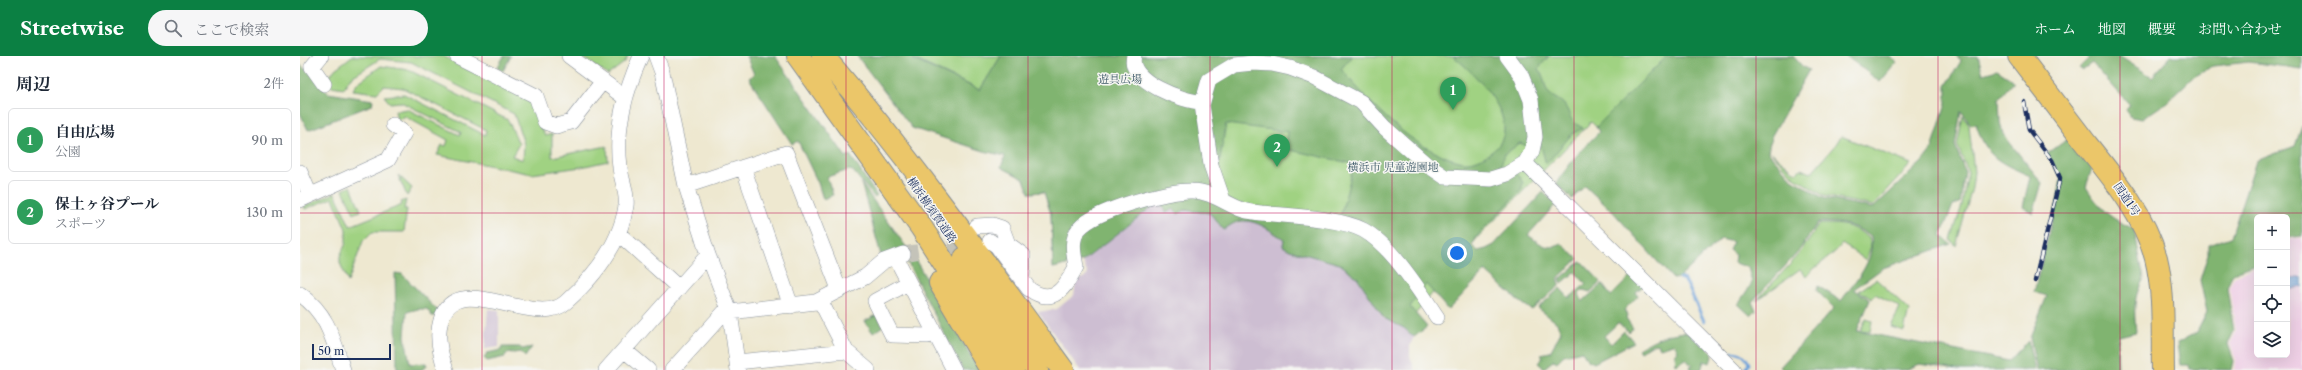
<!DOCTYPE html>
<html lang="ja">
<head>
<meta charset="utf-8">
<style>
  body { margin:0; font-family:"Libre Caslon Text","Noto Serif JP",serif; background:#f6f6f7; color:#1f2937 }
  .controls { position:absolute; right:12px; bottom:12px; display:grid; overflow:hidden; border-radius:6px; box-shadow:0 4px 16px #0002 }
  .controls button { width:36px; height:36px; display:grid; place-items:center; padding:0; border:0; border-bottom:1px solid #e0e1e3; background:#fff; color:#1f2937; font:20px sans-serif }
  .scale { position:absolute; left:12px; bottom:10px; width:79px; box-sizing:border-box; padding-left:4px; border:2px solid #1b2f5e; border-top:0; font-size:11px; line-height:14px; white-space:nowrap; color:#1b2f5e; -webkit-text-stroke:3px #f6f6f2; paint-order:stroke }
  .you { position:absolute; left:1157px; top:197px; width:14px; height:14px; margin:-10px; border:3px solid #fff; border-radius:50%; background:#1a73e8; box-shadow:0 0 0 6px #1a73e833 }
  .badge { display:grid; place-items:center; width:26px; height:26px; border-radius:50%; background:#0b8043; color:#fff; font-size:13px; font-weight:700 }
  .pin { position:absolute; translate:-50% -33px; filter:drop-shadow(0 1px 2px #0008) }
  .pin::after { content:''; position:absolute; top:21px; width:14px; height:12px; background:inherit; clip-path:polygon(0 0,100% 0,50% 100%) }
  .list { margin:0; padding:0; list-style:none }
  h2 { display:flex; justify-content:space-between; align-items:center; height:52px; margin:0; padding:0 16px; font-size:17px }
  h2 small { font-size:13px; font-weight:400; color:#747a83 }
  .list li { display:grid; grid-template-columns:26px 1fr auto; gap:12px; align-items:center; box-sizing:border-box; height:64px; margin:0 8px 8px; padding:0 8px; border:1px solid #e0e1e3; border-radius:6px }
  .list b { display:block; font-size:15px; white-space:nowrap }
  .list p { margin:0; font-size:13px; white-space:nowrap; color:#747a83 }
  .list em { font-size:13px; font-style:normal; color:#747a83 }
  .icon { flex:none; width:22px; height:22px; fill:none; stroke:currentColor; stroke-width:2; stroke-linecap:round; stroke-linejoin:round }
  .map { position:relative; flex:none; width:2002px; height:314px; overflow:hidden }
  header { display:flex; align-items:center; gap:24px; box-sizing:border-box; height:56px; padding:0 20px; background:#0b8043; color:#fff }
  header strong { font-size:19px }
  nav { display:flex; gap:22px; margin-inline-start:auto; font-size:14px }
  .search { width:280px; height:36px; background:#f6f6f7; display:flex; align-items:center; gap:10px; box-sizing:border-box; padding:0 14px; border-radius:22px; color:#747a83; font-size:15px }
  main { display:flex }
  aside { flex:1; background:#fff }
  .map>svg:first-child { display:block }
</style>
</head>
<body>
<header>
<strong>Streetwise</strong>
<div class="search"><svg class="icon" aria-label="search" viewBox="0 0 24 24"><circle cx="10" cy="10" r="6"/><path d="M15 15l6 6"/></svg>ここで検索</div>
<nav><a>ホーム</a><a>地図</a><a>概要</a><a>お問い合わせ</a></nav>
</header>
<main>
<aside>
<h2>周辺<small>2件</small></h2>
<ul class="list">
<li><span class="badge" style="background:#2e9e5b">1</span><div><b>自由広場</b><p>公園</p></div><em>90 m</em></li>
<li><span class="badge" style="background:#2e9e5b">2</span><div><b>保土ヶ谷プール</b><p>スポーツ</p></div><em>130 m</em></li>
</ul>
</aside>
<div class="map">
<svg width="2002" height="314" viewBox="0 0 2002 314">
  <rect width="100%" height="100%" fill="#f6f6f2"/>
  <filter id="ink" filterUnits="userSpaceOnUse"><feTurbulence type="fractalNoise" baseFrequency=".025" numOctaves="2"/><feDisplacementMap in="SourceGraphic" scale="8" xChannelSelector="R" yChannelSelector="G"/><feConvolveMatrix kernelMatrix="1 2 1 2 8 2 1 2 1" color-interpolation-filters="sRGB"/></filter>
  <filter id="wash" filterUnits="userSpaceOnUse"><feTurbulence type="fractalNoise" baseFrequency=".012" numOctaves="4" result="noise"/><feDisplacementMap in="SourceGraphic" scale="16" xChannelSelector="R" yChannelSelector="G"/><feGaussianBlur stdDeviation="0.9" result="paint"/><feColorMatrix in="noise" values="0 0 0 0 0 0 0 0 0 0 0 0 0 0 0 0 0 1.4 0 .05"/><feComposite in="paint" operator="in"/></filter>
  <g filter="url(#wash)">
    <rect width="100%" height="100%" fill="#eee8d0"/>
    <path fill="#efd0e6" d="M1998 182H2002V314H1935L1936 304 1930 288 1936 276 1929 231 1934 221 1957 210V299H1987V184Z"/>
    <path fill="#cdbed2" d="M859 145 873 153 910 157 930 169 946 165 961 167 984 183 990 194 1040 208 1057 221 1083 262 1104 272 1114 281 1110 289V301L1115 314H780L738 256 757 253 774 239 776 226 788 219 780 199Z
      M188 253 199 254V291L185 293Z"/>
    <path fill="#a0d282" stroke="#5e8070" d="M52 0H143L230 45 245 80 252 78V101L307 90 308 105 281 111 232 118 137 99 142 89 146 90 148 84 104 60 97 65 95 55 107 53 160 79 161 76 101 46 90 47 84 40 104 38 185 79 186 74 103 32 84 30 77 37 53 34 56 28 81 10 109 14 208 64 219 88 212 100 223 104 224 88 214 58 111 6 80 3 50 22 44 32 31 30 26 25 35 13Z
      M281 0H328L325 6 308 19Z
      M615 0H701L680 34 614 3Z
      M794 0H1490L1307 81 1291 66 1179 180 1104 272 1084 262 1057 221 1040 208 990 194 983 190 984 183C964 171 946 154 924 174L910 157 884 154 878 158 873 153 866 157 859 145 780 199 783 205 753 212 751 158 744 136 729 137 724 123 701 111Z
      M1663 60 1669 69 1674 116 1672 132 1656 190 1651 184 1662 149 1668 116 1657 89Z
      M1541 80 1611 108 1573 150 1524 140 1493 120 1471 96 1496 117 1501 113 1511 117 1536 88Z
      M98 119 112 132 107 140Z
      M51 130 61 155 54 157 43 134Z
      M35 137 50 170 102 149 101 146 106 144 104 153H107L104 176H72L63 185 48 226 40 207V200L46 187V173L33 142 5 153 4 150Z
      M1519 168C1541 168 1551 168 1569 182L1571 190 1566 204 1542 188C1531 202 1518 208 1506 220L1500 213 1456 245 1497 201Z
      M1576 223 1609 254 1604 275 1591 271 1600 251 1575 238 1572 243 1559 235Z
      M1566 263 1572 265 1570 276 1560 275Z"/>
    <path fill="#80b470" stroke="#4e7267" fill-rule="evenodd" d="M204 0H211L203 15 197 12Z
      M446 0H475L546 101 550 99 577 140 575 142 553 115 549 114 527 121 533 139 523 143 518 127 498 85 492 88 449 22 454 18Z
      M557 0H615L614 4 680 34 701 0H1052L1041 13C1072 49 1111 93 1159 105 1171 108 1180 104 1190 97 1229 71 1177 19 1153 0H1249L1238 13C1246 22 1243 27 1248 36 1252 42 1262 44 1265 50 1273 63 1267 63 1283 72L1272 78 1246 108 1241 90H1227L1220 87 1205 98 1200 111C1211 114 1217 116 1223 127L1221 134 1177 180 1172 190 1178 195 1186 193 1194 189 1243 136 1256 148 1228 179C1241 188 1247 195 1262 188L1278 203 1258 222 1260 229 1232 254 1219 245 1185 215 1148 254 1126 228 1110 251 1127 271 1114 281 1104 272 1084 262 1057 221 1040 208 990 194 983 190 984 183C964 171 946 154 924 174L910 157 884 154 878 158 873 153 866 157 859 145 783 205 753 212 751 158 744 136 729 137 724 123 701 111 705 100 684 95 612 72ZM926 68 988 76 986 93 1054 108 1040 162 946 152 914 137Z
      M1367 0H1493L1503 11 1509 14 1471 81 1468 96 1492 123 1523 142 1573 152 1622 106 1632 93 1646 47V30L1661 5 1656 0H1678L1683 18 1697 14 1714 25 1699 42 1700 66 1703 78 1742 127 1733 157 1723 151 1730 120C1699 106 1687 103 1676 68L1671 69 1661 55 1655 89 1665 116 1660 147 1653 149 1641 179 1651 188 1583 212 1554 233 1570 244 1557 275 1709 305 1728 285 1735 314H1657L1620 308 1605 314H1483L1480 311 1534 252 1516 234 1518 230 1541 245C1555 225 1575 206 1571 181 1552 167 1541 167 1518 166L1498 196 1452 246 1456 255 1451 260 1438 248 1452 227 1448 211 1434 207 1435 199 1429 194 1433 186 1421 183 1379 222 1373 223 1314 157 1285 130 1272 143 1256 127 1276 100 1299 76 1296 71Z
      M1546 0H1590L1597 6 1580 26Z
      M1787 0H1819L1852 21 1871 0H2002V13L1949 6 1913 10 1892 22 1867 46 1842 63 1831 61 1826 54 1830 49 1792 7 1782 14 1779 12 1789 2Z
      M0 9 17 23 28 37 73 44 72 49 8 74 0 57Z
      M2002 70V144L2000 145 2002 150V180L1987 182V161H1957V208L1940 214 1932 219 1927 232 1934 275 1928 288 1934 305 1932 314 1890 313 1889 309H1880L1877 287 1897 276 1907 256 1900 224 1908 198V189L1931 181 1956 105 1995 90Z
      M1769 82 1792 112 1786 131C1802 155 1808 161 1834 173L1844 223C1833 239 1834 256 1836 276L1819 280 1817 292 1818 314H1737L1730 282 1747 240 1734 236 1757 146 1761 122 1747 98Z
      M561 127 616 205 679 314H663L601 194 582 203Z
      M1281 205 1301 226 1290 236 1283 234 1278 239 1283 245 1302 228 1311 240 1333 218 1344 229 1336 236 1338 240 1324 254 1327 259 1326 262 1333 272 1329 276 1318 267 1304 280 1311 288 1324 275 1334 286 1294 307 1288 304 1282 295 1264 299 1257 306 1254 304 1244 312 1238 307 1243 301 1241 298 1250 296 1261 276 1257 267 1238 252 1260 232 1269 242 1286 228 1275 216 1262 227 1260 223Z
      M95 217 102 218 138 255 135 260H132L127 253H118L107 256 105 280 110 308 126 307 127 310 121 314H97Z
      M577 259 583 270 573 277 565 265Z
      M1385 276 1396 281 1413 297 1410 307 1404 305 1401 314H1391L1389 311 1392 310 1386 303 1376 309 1375 298 1378 295 1374 288 1360 292 1358 288 1351 289 1340 296 1338 293C1354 283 1366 278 1385 276Z
      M202 291H220L222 293 232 291 225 301 221 296 206 298 205 301 187 305 184 302 187 297 201 294Z"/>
    <path fill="#6da2da" stroke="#44689c" d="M2002 221V231L1987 234V224Z"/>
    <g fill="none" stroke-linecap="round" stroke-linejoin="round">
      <path stroke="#6da2da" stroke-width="3" d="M1379 222 1384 224 1387 228 1404 265
        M1433 296C1442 297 1446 300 1449 308L1444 314"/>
    </g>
  </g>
  <g filter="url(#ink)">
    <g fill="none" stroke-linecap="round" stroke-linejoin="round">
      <path stroke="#c4c3b9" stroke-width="15" stroke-dasharray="15 8" stroke-linecap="butt" d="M603 198 679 186"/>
      <g stroke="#848c97" stroke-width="16">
        <path id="minor" d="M21 0 12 11 24 28
          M157 0 236 40 245 66 256 70 271 66 303 25
          M269 0 324 41
          M356 0 362 16 386 130 408 199 430 256 438 314
          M834 0C826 25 884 46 902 46
          M1225 107 1434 314
          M443 111 491 250
          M0 116 10 139
          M386 130 486 97 539 233
          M0 144 88 104 104 77 93 69
          M923 144 911 109 902 49 909 24 934 9 953 7 972 8 990 12 1014 21 1061 46 1085 72 1126 108 1145 121 1191 123 1207 118 1225 107 1232 95 1235 81 1231 44 1221 19 1207 0
          M677 170 693 169 702 172 708 188 723 199 722 225
          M318 177 379 232
          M690 185 697 190 729 233C754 251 765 231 776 211 774 198 770 184 779 173 795 154 868 134 892 135 911 135 926 148 943 154 949 156 955 156 961 157 988 160 1040 162 1063 174 1091 189 1119 234 1137 261
          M596 202 654 314
          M608 227 575 245 592 279 628 280 634 277
          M0 238C28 258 33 283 43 314
          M520 244 546 295
          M430 256 516 246 565 221 584 205 603 198
          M324 294 348 314
          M437 306 546 295 568 314
          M146 314C140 298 136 280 141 264 156 211 235 275 266 246 295 220 320 189 326 150 328 137 321 124 320 111 315 71 325 36 341 0
          M306 314 408 199
          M372 314 428 252"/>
      </g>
      <g stroke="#848c97" stroke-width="24">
        <path id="highway" d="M498 0 621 171 713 314
          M523 0C609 101 685 207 763 314
          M1719 0C1742 30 1765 60 1787 89 1815 124 1844 159 1856 202 1865 238 1862 277 1863 314
          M665 202 737 314
          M640 227 691 314"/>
      </g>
      <use href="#minor" stroke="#fff" stroke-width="15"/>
      <use href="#highway" stroke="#ebc669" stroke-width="22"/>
      <g stroke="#1b2f5e" stroke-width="4.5">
        <path id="rail" d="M1724 46 1729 74 1752 104 1760 122 1735 225"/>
      </g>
      <use href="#rail" stroke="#f6f6f2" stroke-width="3" stroke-dasharray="9" stroke-linecap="butt"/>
    </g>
  </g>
  <path fill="none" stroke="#c2185b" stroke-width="1" stroke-opacity="0.55" d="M182 0V314M364 0V314M546 0V314M728 0V314M910 0V314M1092 0V314M1274 0V314M1456 0V314M1638 0V314M1820 0V314M0 157H2002"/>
  <g text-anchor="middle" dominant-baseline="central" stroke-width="3" stroke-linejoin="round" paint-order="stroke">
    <g font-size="11" fill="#3c5867" stroke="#f6f6f2">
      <text x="820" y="23">遊具広場</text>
      <text x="1093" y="111">横浜市 児童遊園地</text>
    </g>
    <g font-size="11" fill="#1b2f5e" stroke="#f6f6f2">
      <text transform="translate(1827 143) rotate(56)">国道1号</text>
      <text transform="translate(632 154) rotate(55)">横浜横須賀道路</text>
    </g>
  </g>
</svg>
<div class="controls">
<button>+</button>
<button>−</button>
<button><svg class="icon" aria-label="locate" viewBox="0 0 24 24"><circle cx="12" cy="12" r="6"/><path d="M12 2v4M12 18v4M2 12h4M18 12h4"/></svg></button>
<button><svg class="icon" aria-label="layers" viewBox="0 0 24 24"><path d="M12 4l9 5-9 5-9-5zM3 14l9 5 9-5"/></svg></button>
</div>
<div class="scale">50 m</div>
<div class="you"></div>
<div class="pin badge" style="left:1153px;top:54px;background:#2e9e5b">1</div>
<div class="pin badge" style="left:977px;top:111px;background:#2e9e5b">2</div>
</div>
</main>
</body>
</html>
